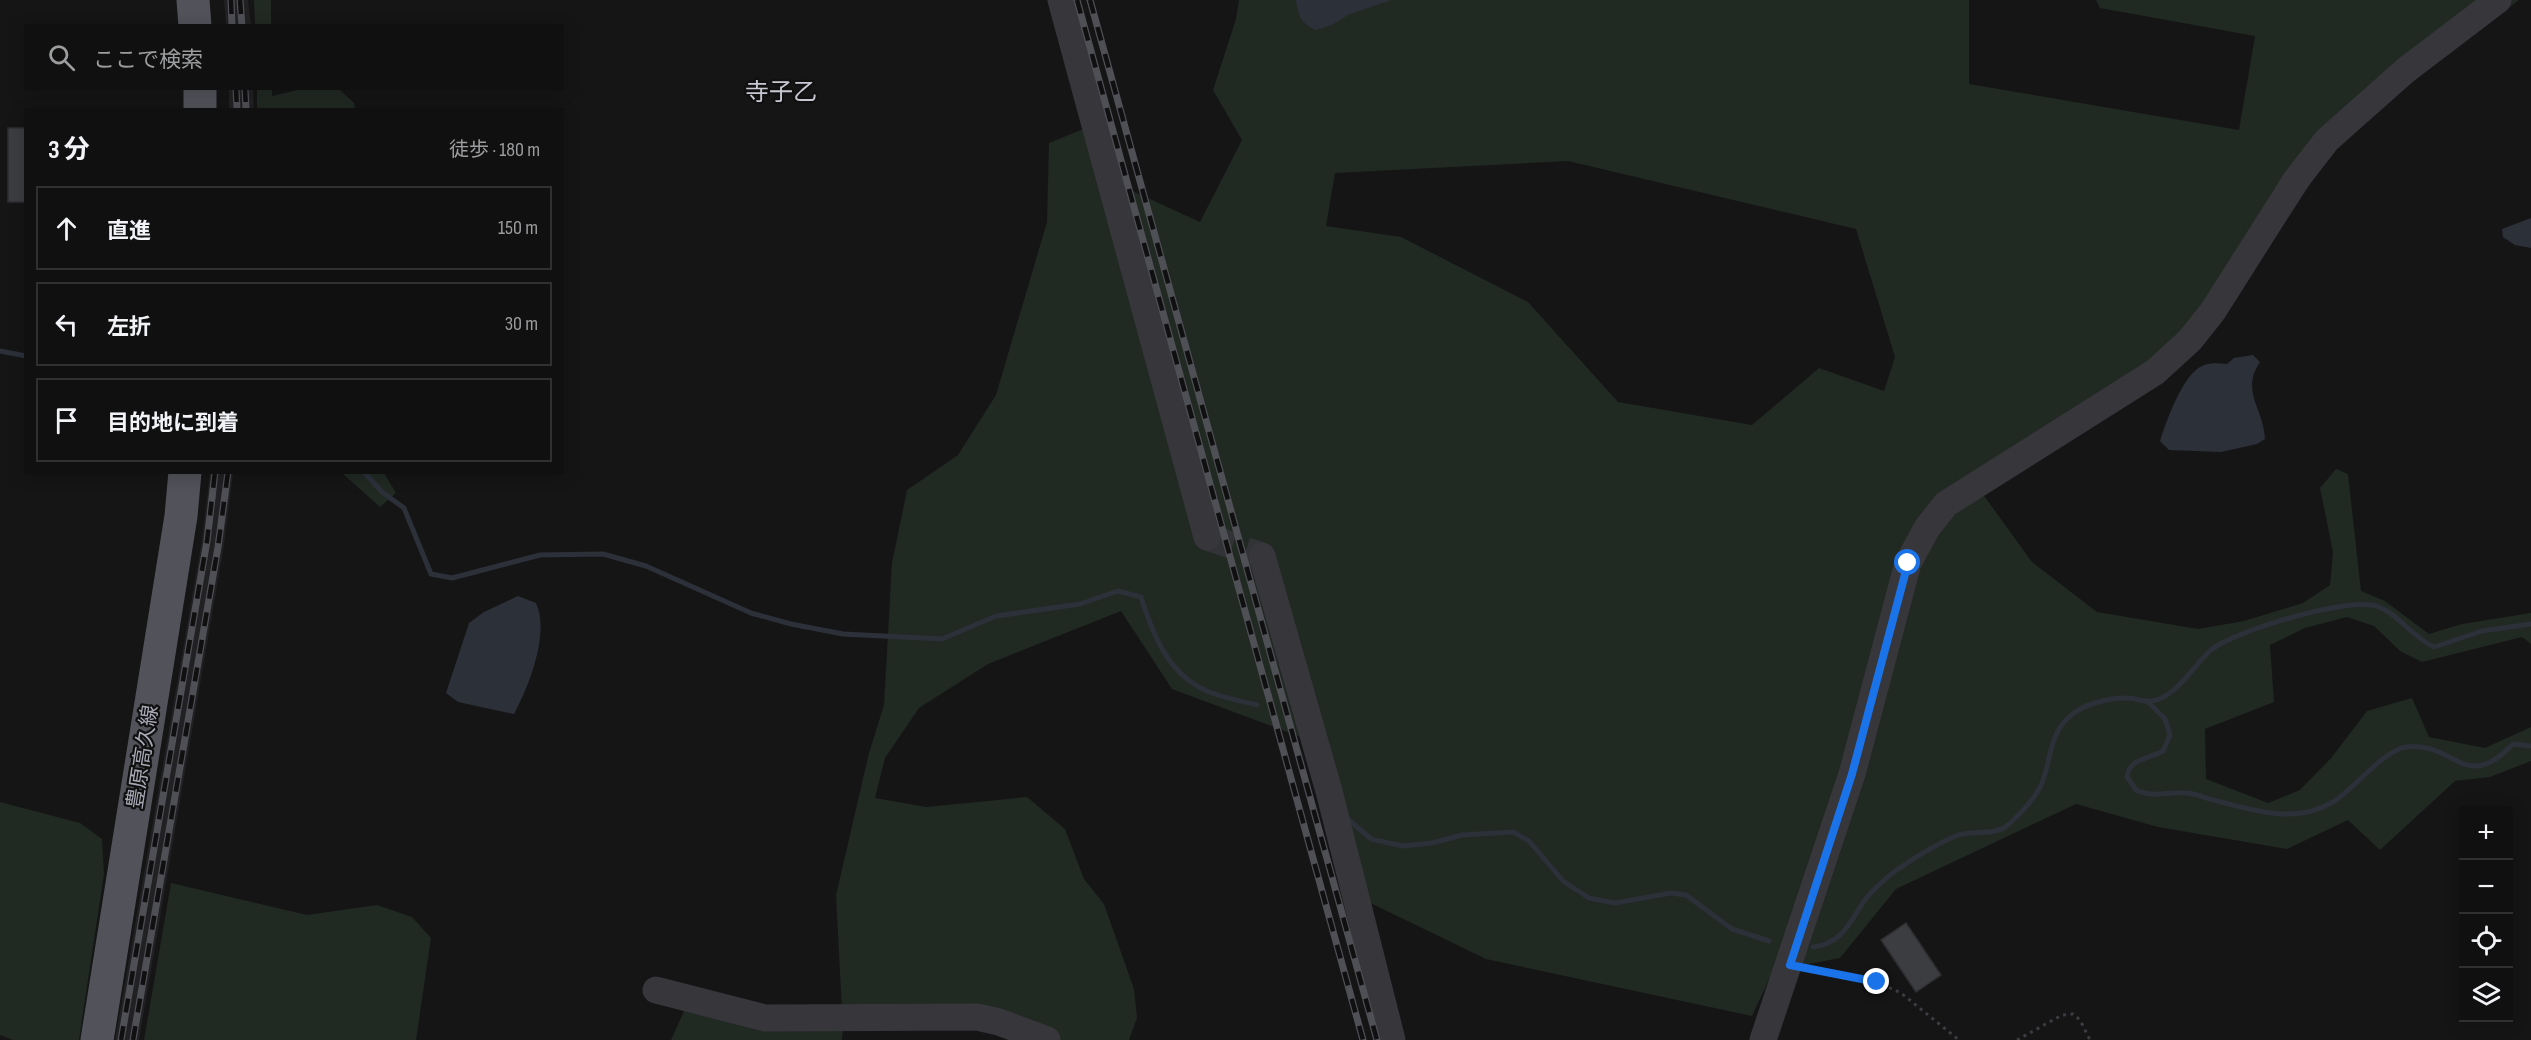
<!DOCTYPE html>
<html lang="ja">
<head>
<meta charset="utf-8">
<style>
  body { margin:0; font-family:"Sofia Sans Condensed","Noto Sans JP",sans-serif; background:#1e1e1e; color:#f1f3f6 }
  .controls { position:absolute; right:18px; bottom:18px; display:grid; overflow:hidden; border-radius:0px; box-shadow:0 3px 15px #0003 }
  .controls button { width:54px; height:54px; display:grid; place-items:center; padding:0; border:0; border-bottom:2px solid #303030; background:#101010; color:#f1f3f6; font:30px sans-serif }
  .stop { position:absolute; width:18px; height:18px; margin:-14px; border:4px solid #1a73e8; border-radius:50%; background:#fff }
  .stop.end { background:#1a73e8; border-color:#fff; box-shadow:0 2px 6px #0008 }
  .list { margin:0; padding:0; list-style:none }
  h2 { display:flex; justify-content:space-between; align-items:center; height:78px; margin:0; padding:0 24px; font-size:26px }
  h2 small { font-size:20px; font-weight:400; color:#9c9d9f }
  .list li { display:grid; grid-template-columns:39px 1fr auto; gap:18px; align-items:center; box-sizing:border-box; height:84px; margin:0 12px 12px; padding:0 12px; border:2px solid #303030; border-radius:0px }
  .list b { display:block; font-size:22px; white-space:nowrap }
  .list em { font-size:20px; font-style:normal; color:#9c9d9f }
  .icon { flex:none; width:33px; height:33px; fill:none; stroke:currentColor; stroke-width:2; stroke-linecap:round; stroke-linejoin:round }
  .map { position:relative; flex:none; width:2531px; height:1040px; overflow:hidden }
  .search { position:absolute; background:#101010; box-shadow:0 3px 15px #0003; left:24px; top:24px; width:540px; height:66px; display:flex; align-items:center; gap:15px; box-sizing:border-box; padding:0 21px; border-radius:0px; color:#9c9d9f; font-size:22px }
  .panel { position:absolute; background:#101010; box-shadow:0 3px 15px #0003; left:24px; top:108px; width:540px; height:366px; border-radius:0px }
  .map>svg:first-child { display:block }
</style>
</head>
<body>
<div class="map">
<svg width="2531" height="1040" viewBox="0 0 2531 1040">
  <rect width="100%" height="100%" fill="#151516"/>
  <path fill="#212123" d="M224 0H248L251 25H226Z
    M229 89H253L254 109H229Z
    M210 473H233L224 545 139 1040H115L202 540Z"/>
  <path fill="#212923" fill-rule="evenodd" d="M254 0H271V25H255Z
    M1239 0H1969V84L2239 130 2255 36 2100 8 2096 0H2519L2383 102 2328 157 2224 315 1982 493 2032 562 2097 612 2198 629 2244 621 2303 603 2330 585 2333 552 2320 488 2336 469 2348 474 2361 591 2385 601 2429 634 2462 624 2531 613V644L2522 637 2422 662 2400 651 2374 626 2347 617 2305 628 2270 645 2274 702 2205 729 2206 779 2268 803 2300 790 2332 757 2367 711 2412 698 2429 737 2485 748 2531 727V761L2490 777 2455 781 2380 850 2348 820 2287 849 2158 827 2076 804 1896 889 1840 958 1773 971 1752 1016 1486 959 1358 897 1322 745 1172 689 1121 611 988 664 919 708 885 758 875 798 926 807 1027 797 1065 829 1084 879 1104 904 1134 989 1137 1018 1129 1040H1061L999 1015 842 1010 836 895 869 753 884 705 892 563 907 490 958 455 996 395 1047 222 1049 143 1088 127 1102 177 1200 222 1242 140 1213 90 1236 19ZM1568 161 1856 229 1895 357 1884 391 1819 368 1752 425 1618 402 1528 302 1401 237 1326 226 1335 173Z
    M257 89H272V96L302 89H339L354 103 355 109H257Z
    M342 473H384L396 493 380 507Z
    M0 802 80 823 102 839 104 874 79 1040H13L0 1035Z
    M171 883 307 915 377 905 412 917 431 938 416 1040H144Z
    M685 1009 843 1028 842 1040H671Z"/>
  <path fill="#2c3039" d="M1296 0H1391L1348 15 1332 25 1316 30C1301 24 1298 15 1296 0Z
    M2531 218V248L2515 245 2503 237 2502 229Z
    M2253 355 2260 362C2240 391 2264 409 2265 439L2257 444 2221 452 2169 450 2160 441C2166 422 2180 383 2196 370 2205 362 2216 363 2227 364L2234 358Z
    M518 596 536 603C550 633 529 686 514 714L458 702 446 693 469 623 484 612Z"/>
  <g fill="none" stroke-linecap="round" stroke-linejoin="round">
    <path stroke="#2c3039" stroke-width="5" d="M0 351 26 356
      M364 472 382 492 404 508 431 574 452 578 540 555 603 554 646 566 751 613 791 624 843 634 942 639 996 616 1080 604 1118 591 1141 597C1153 635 1168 674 1207 691 1223 698 1241 701 1257 705
      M2149 703 2165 719 2170 735 2163 751C2149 759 2129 758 2127 777L2137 791C2159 798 2167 791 2186 793 2195 793 2205 798 2213 800 2254 810 2294 825 2333 802 2354 789 2384 750 2406 747 2456 741 2464 795 2513 744L2531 746
      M1349 820 1371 839 1403 846 1432 843 1462 835 1513 832 1529 841 1563 881 1589 898 1615 903 1671 893 1686 895 1732 929 1769 941
      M1813 947C1842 944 1850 922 1864 901 1871 891 1881 883 1890 875 1907 862 1936 844 1956 836 1973 829 1993 837 2008 825 2020 814 2036 798 2042 783 2051 760 2049 735 2069 717 2083 704 2110 697 2128 698 2140 699 2147 704 2159 699 2181 690 2194 665 2211 650 2234 631 2352 595 2379 607 2398 614 2412 637 2434 647L2482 631 2531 624"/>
  </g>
  <path fill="#3c3d40" stroke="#2f2f32" stroke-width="1.5" d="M8 128H26V202H8Z
    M1906 923 1941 975 1916 992 1881 940Z"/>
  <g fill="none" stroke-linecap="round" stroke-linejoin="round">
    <path stroke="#323336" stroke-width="27" stroke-dasharray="27 14" stroke-linecap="butt" d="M1207 537 1262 556"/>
    <path stroke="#3c3c42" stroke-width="3" stroke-dasharray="3 4.5" stroke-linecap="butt" d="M1809 969 1877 982 1901 993 1959 1040
      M2017 1040 2062 1015 2073 1014 2080 1020 2090 1040"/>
    <path stroke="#36363b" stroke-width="27" d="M1061 0 1207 537
      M1262 556 1329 791 1392 1040
      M656 990 765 1018 977 1017 999 1022 1047 1040
      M1763 1040 1852 774 1908 563 1927 528 1946 504 2155 372 2190 340 2213 311 2296 180 2327 140 2406 70 2498 0"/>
    <path stroke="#52525a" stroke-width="33" d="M193 0 195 26
      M200 88V110
      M97 1040 181 516 185 472"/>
    <g stroke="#4f4f56" stroke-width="7">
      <path id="rail" d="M231 0 232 26
        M240 0 242 26
        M1077 0 1363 1040
        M1090 0 1377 1040
        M236 88 237 110
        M245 88 246 110
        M121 1040 207 541 215 472
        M133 1040 218 547 228 472"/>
    </g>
    <use href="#rail" stroke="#101011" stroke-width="4.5" stroke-dasharray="14" stroke-linecap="butt"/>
  </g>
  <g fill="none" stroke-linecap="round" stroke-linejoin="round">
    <path stroke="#1a73e8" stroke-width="8" d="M1877 982 1790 965 1852 774 1908 563"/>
  </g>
  <g text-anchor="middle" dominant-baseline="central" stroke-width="4.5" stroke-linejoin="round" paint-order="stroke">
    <g font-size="21" fill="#a7a9b5" stroke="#101011">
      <text transform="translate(143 757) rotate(-81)">豊原高久線</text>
    </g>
    <g font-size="24" fill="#c8c8d2" stroke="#101011">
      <text x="781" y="92">寺子乙</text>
    </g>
  </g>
</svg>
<div class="controls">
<button>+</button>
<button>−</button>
<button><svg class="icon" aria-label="locate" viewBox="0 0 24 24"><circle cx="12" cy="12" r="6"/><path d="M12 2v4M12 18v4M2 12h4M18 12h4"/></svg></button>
<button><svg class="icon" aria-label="layers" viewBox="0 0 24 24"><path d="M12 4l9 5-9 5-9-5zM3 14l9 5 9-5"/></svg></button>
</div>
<div class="stop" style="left:1908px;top:563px"></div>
<div class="stop end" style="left:1877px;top:982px"></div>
<div class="search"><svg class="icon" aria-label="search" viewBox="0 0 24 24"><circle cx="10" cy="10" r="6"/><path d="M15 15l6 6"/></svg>ここで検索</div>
<section class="panel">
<h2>3 分<small>徒歩 · 180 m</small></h2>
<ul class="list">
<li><svg class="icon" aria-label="ahead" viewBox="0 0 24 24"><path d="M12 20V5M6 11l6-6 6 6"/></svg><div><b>直進</b></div><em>150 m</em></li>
<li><svg class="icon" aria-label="left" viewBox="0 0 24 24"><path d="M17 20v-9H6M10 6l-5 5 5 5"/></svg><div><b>左折</b></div><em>30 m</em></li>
<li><svg class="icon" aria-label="arrive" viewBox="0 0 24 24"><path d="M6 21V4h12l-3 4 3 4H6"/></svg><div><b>目的地に到着</b></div></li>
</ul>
</section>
</div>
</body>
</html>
